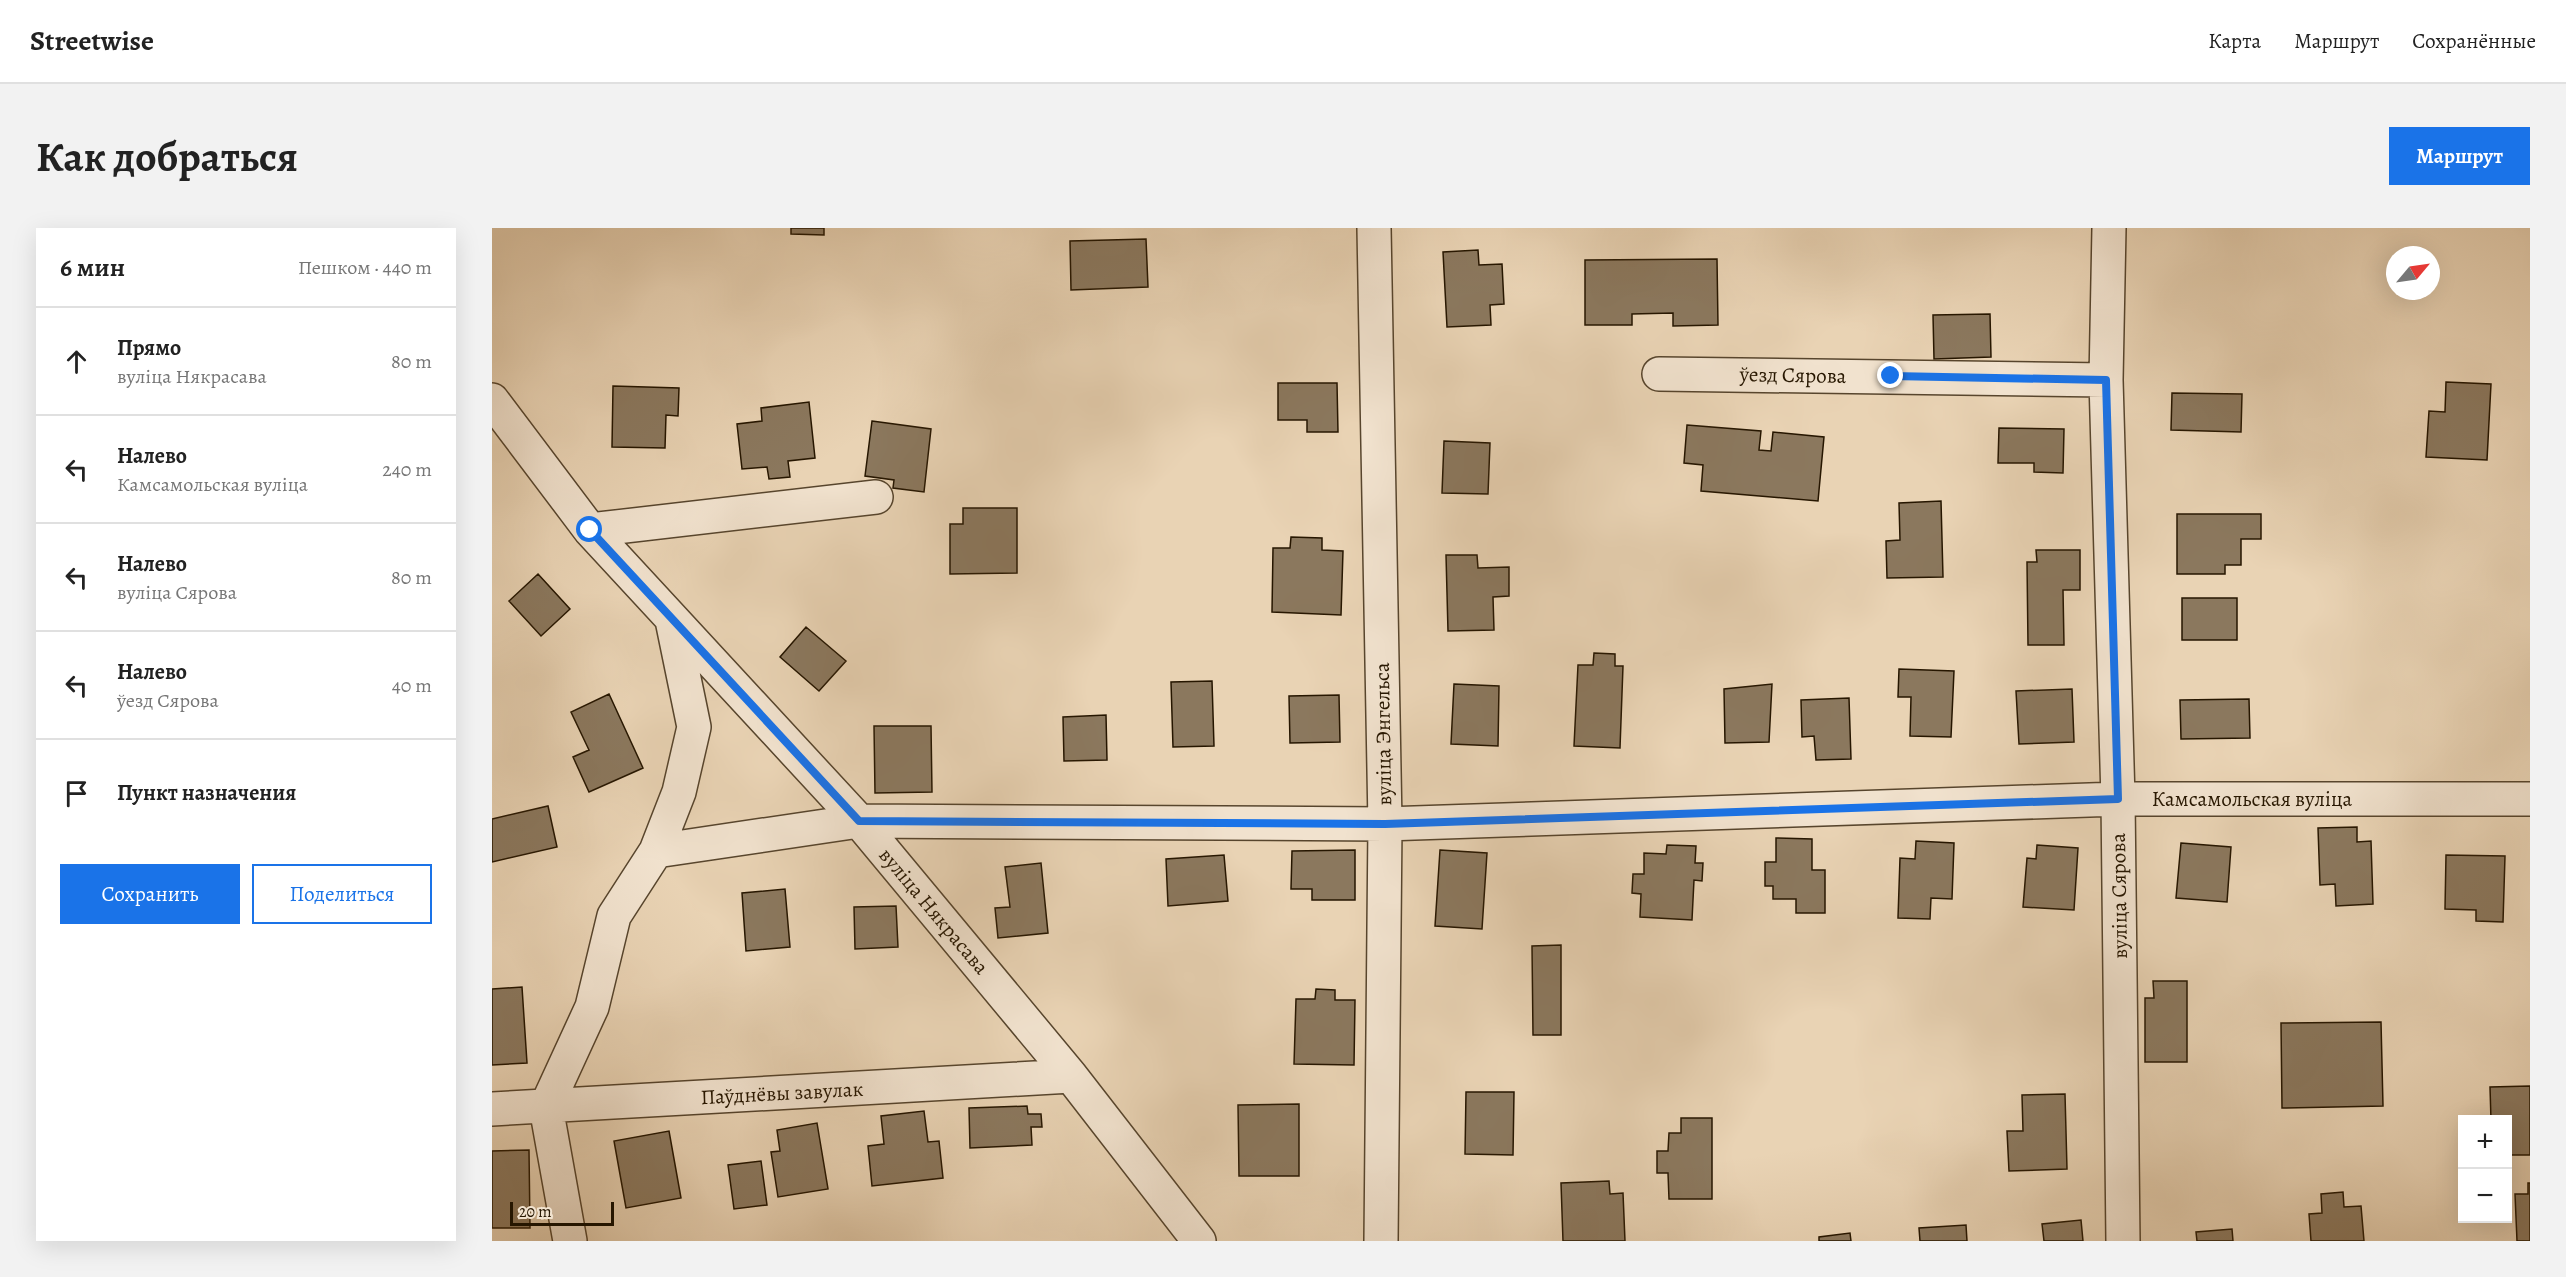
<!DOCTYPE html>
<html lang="ru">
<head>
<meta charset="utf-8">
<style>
  body { margin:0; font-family:Alegreya,serif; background:#f2f2f2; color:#222 }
  .controls { position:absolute; right:18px; bottom:18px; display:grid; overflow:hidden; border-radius:0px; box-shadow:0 6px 24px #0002 }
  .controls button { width:54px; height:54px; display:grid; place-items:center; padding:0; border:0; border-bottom:2px solid #e0e0e0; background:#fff; color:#222; font:30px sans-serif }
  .compass { position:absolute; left:1894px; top:18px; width:54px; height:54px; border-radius:50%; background:#fff; box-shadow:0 6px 24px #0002; rotate:61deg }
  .scale { position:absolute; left:18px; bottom:15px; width:104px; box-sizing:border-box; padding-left:6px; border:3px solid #261600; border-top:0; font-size:16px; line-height:21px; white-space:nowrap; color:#261600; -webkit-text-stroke:4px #f1e2ce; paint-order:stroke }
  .stop { position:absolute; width:18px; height:18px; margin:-14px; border:4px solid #1a73e8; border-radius:50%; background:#fff }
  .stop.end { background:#1a73e8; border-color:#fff; box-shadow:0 2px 6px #0008 }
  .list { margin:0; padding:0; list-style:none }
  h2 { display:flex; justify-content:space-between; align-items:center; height:78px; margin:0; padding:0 24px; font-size:26px }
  h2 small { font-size:20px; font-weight:400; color:#767676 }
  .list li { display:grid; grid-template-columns:39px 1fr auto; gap:18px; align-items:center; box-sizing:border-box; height:108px; padding:0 24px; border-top:2px solid #e0e0e0 }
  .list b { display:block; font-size:22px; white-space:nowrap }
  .list p { margin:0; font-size:20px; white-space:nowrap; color:#767676 }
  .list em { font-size:20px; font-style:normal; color:#767676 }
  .actions { display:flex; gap:12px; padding:18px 24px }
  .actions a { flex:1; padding:14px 0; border:2px solid #1a73e8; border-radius:0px; text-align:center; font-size:21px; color:#1a73e8 }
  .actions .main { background:#1a73e8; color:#fff }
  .icon { flex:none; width:33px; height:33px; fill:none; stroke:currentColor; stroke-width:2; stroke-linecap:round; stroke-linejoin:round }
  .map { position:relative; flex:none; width:2038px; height:1013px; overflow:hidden; border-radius:0px }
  header { display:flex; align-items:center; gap:36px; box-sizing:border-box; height:84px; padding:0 30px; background:#fff; border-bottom:2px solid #e0e0e0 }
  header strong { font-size:28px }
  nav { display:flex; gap:33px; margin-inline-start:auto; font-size:21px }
  .intro { display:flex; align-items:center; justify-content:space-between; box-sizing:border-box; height:144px; padding:0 36px }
  h1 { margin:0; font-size:42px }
  .button { padding:15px 27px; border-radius:0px; background:#1a73e8; color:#fff; font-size:21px; font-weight:700 }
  main { display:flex; gap:36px; padding:0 36px }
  aside { flex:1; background:#fff; border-radius:0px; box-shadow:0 6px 24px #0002 }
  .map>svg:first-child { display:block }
</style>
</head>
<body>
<header>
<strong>Streetwise</strong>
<nav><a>Карта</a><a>Маршрут</a><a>Сохранённые</a></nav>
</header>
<div class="intro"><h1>Как добраться</h1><a class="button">Маршрут</a></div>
<main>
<aside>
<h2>6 мин<small>Пешком · 440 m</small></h2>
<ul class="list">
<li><svg class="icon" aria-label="ahead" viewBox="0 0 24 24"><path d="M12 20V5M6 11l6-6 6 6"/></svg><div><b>Прямо</b><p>вуліца Някрасава</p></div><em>80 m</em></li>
<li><svg class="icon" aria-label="left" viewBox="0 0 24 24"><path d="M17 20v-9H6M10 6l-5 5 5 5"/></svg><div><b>Налево</b><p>Камсамольская вуліца</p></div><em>240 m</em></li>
<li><svg class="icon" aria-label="left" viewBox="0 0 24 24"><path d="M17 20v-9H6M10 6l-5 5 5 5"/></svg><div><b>Налево</b><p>вуліца Сярова</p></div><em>80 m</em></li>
<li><svg class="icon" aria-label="left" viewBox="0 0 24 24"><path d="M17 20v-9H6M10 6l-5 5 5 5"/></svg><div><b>Налево</b><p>ўезд Сярова</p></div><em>40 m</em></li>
<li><svg class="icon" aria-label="arrive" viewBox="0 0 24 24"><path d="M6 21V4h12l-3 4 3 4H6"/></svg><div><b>Пункт назначения</b></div></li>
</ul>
<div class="actions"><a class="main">Сохранить</a><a>Поделиться</a></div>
</aside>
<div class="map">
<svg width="2038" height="1013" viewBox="0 0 2038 1013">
  <rect width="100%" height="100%" fill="#e9d3b4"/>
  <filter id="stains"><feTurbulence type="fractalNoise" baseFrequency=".00333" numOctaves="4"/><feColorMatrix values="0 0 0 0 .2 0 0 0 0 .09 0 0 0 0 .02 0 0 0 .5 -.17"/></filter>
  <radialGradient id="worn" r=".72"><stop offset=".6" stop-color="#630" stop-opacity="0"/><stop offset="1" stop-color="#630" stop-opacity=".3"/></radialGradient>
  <path fill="#8b785e" stroke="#261600" stroke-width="1.5" d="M299 0H332V7L299 6Z
    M654 11 656 59 579 62 578 13Z
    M986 22 987 37 1010 36 1012 76 998 77 999 97 955 99 951 24Z
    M1225 31 1226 97 1181 98V85L1140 86V97H1093V32Z
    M1498 86 1499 129 1442 131 1441 87Z
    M1954 154 1999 156 1995 232 1934 229 1937 183 1953 184Z
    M786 155H845L846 204H815V192H786Z
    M121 158 187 160 186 188 174 187 173 220 120 219Z
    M1680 165 1750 166 1749 204 1679 202Z
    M317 174 323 230 296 233 298 249 277 251 275 239 250 241 245 196 270 193 269 180Z
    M380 193 439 201 432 264 401 260 402 252 373 248Z
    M1195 197 1269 203 1267 222 1279 223 1281 204 1332 209 1326 273 1209 263 1211 237 1192 235Z
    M1507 200 1572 201 1571 245 1542 244V235H1506Z
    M952 213 998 215 996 266 950 265Z
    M1449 273 1451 349 1395 350 1394 313 1408 312 1407 275Z
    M471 280H525V345L458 346V296H471Z
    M1685 286H1769V311H1749V337H1733V346H1685Z
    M799 309 830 310V322L851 323 849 387 780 384 781 320H798Z
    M1544 322H1588V362H1571L1572 417H1536L1535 334H1545Z
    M954 327H985L986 340 1017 339V368L1001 369 1002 402 956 403Z
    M46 346 78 381 49 408 17 373Z
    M1690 370H1745V412H1690Z
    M314 399 354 433 327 463 288 429Z
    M1102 425 1123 426V438H1131L1128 520 1082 518 1086 437H1101Z
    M1407 441 1462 443 1459 509 1418 508 1419 469H1406Z
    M720 453 722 518 681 519 679 454Z
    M962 456 1007 458 1006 518 959 516Z
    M1280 456 1277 514 1233 515 1232 461Z
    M1580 461 1582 514 1527 516 1524 463Z
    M117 466 151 540 97 564 81 529 97 522 79 484Z
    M847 467 848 514 798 515 797 468Z
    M1357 470 1359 531 1324 532 1322 508 1310 509 1309 472Z
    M1757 471 1758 510 1689 511 1688 472Z
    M614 487 615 532 572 533 571 489Z
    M382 498H439L440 564 383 565Z
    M56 578 65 619 0 634V591Z
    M1865 599V614L1879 613 1881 676 1844 678 1843 656 1828 657 1826 600Z
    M1284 610 1320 611V642H1333V685H1304V671H1281V658H1273V634H1284Z
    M1424 613 1462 615 1460 671 1439 670 1438 691 1406 690 1408 630 1423 631Z
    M1689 615 1739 619 1735 674 1684 670Z
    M1175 617 1204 618 1203 635H1211L1210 653 1202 652 1200 692 1148 689 1149 666 1140 665 1141 646H1152V625L1174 626Z
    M1545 617 1586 620 1582 682 1531 679 1535 630 1544 631Z
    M863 622V672H820V661H799L800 623Z
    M948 622 995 625 990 701 943 698Z
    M732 627 736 673 676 678 674 631Z
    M1954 627 2013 628 2011 694 1984 693V682L1953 681Z
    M549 635 556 705 506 710 503 680 518 679 513 639Z
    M293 661 298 719 254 723 250 665Z
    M404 678 406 719 363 721 362 679Z
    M1069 717V807H1041L1040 718Z
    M1661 753H1695V834H1653V770H1662Z
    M30 759 35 835 0 837V761Z
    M824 761 843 762V772H863L862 837 802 836 804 771H823Z
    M1889 794 1891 878 1790 880 1789 795Z
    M2038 858V927H2016V892H1999L1998 859Z
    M974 864H1022L1021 927 973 926Z
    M1573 866 1575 941 1517 943 1515 903H1531L1530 867Z
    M807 876V948H747L746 877Z
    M535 878 536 886H549L550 899H539L540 917 478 920 477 880Z
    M432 883 436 914 447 913 451 950 380 958 376 918 392 916 389 888Z
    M1189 890H1220V971H1177L1176 945H1165V923H1176L1177 905H1189Z
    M325 895 336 961 286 969 279 924 288 923 285 902Z
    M177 903 189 970 134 980 122 913Z
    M37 922 38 1000H0V923Z
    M269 933 275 977 242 981 236 937Z
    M1117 953 1118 966 1131 965 1133 1013H1071L1069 955Z
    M2036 955H2038V1013H2025L2023 966H2036Z
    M1851 964 1852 979 1869 978 1872 1013H1819L1817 986 1830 985 1829 966Z
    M1589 992 1591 1013H1552L1550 996Z
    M1474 997 1475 1013H1428L1427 1000Z
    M1740 1001 1741 1013H1705L1704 1004Z
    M1358 1005 1359 1013H1327V1009Z"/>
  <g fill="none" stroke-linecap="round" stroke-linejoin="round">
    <g stroke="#57452d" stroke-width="36">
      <path id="minor" d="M882 0 893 596 889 1013
        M1617 0 1614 152 1626 571 1631 1013
        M1167 146 1614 152
        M0 172 98 302 367 593 579 848 707 1013
        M98 302 384 269
        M164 623 367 593 893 596 1626 571H2038
        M0 881 579 848
        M78 1013 54 879 100 779 122 688 164 623 187 564 202 499 180 392"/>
    </g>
    <use href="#minor" stroke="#f1e2ce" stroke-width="33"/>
  </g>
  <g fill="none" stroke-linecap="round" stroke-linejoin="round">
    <path stroke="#1a73e8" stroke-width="8" d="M98 302 367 593 893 596 1626 571 1614 152 1399 148"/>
  </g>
  <g text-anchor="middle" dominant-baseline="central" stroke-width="4.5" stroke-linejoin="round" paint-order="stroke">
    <g font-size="21" fill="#261600" stroke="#f1e2ce">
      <text transform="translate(1301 147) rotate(1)">ўезд Сярова</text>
      <text transform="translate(891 506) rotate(-91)">вуліца Энгельса</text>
      <text x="1760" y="571">Камсамольская вуліца</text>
      <text transform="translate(1627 668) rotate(-91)">вуліца Сярова</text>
      <text transform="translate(442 683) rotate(50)">вуліца Някрасава</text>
      <text transform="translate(290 865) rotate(-3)">Паўднёвы завулак</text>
    </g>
  </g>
  <rect width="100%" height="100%" filter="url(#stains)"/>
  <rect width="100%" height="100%" fill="url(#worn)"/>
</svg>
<div class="controls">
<button>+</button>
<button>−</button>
</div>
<svg class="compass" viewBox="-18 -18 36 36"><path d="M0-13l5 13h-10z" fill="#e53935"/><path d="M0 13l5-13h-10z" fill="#767676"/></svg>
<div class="scale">20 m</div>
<div class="stop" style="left:98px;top:302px"></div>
<div class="stop end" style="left:1399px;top:148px"></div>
</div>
</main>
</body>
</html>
